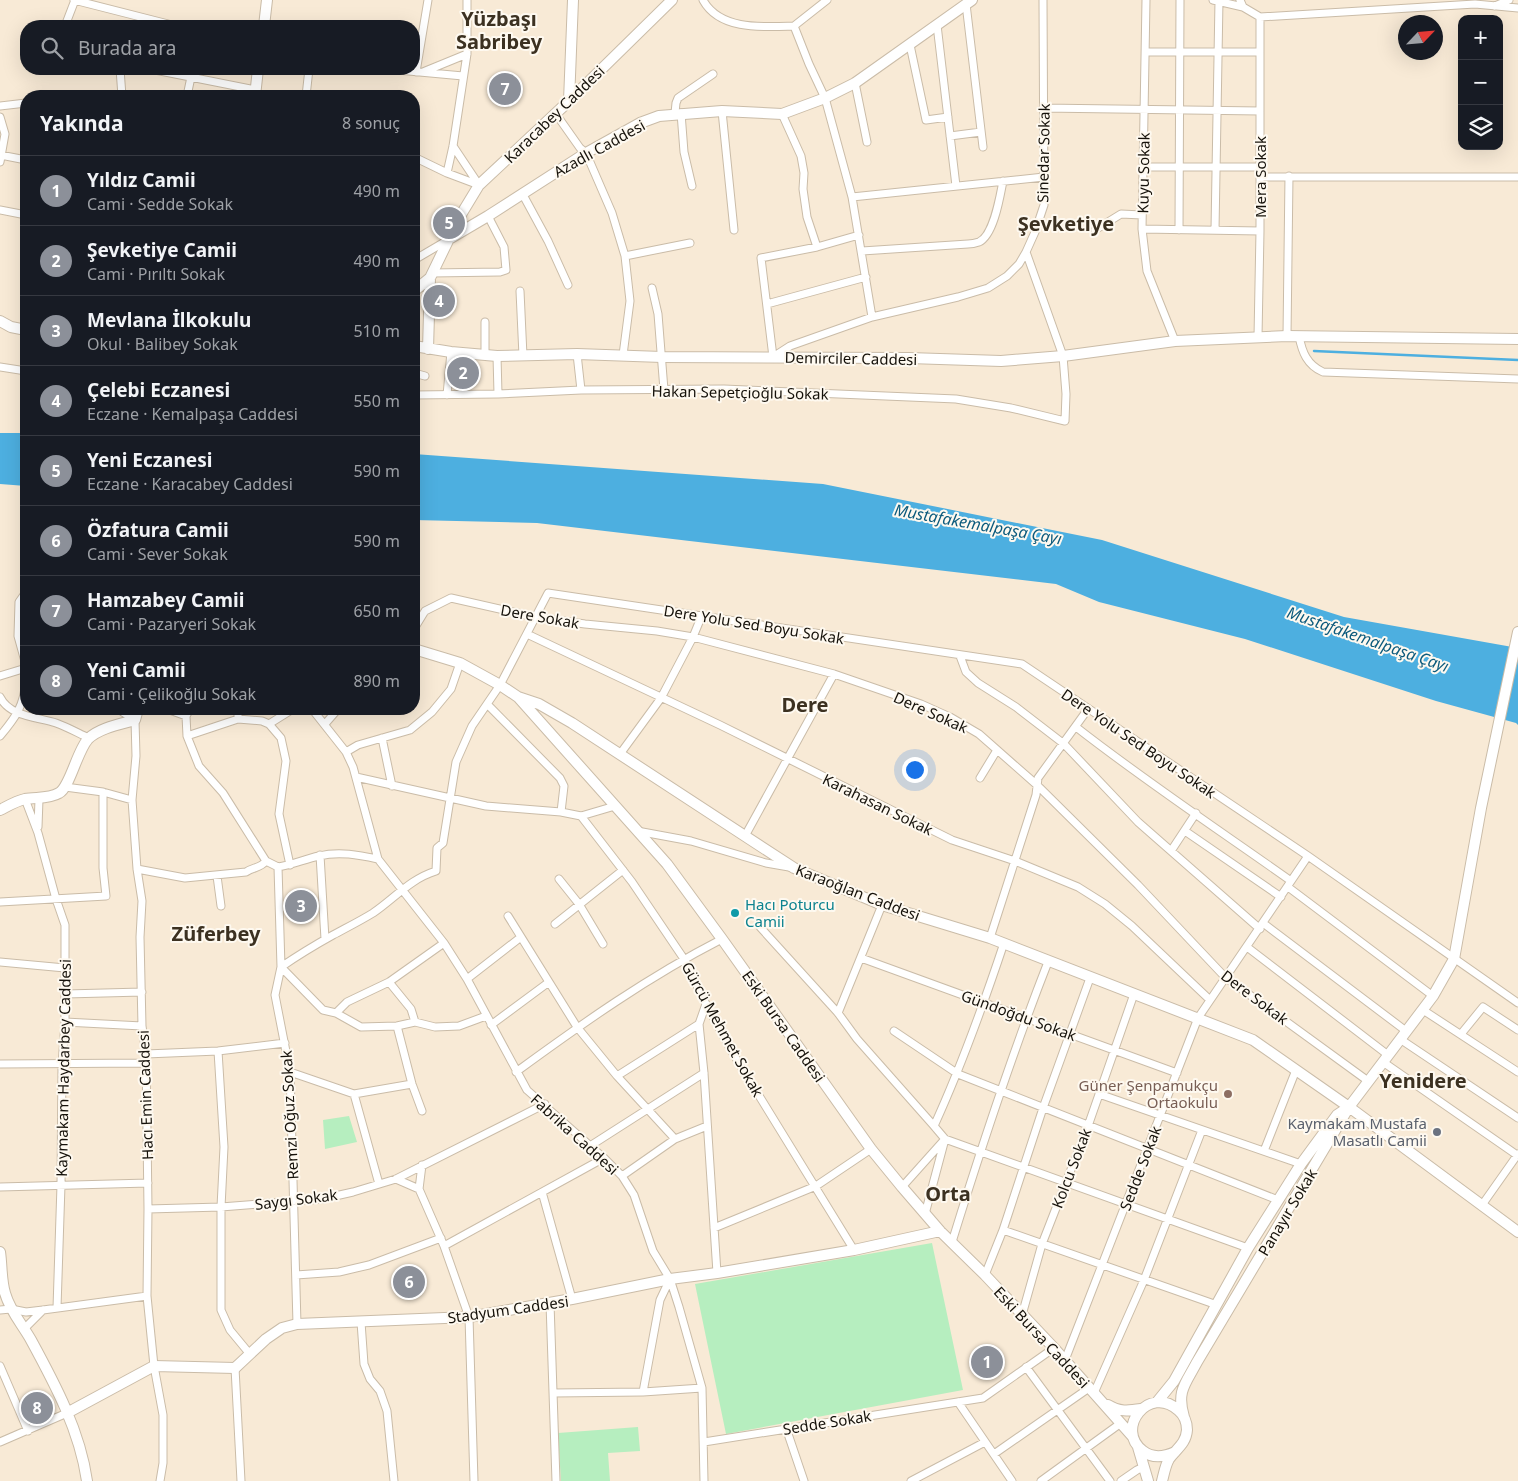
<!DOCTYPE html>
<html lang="tr">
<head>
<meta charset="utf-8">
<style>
  body { margin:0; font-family:"Noto Sans",sans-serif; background:#242831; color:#f1f3f6 }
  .controls { position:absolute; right:15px; top:15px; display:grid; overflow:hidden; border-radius:10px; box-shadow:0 5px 20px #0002 }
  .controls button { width:45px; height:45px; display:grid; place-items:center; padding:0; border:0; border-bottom:1px solid #363941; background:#171b24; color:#f1f3f6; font:25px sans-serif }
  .compass { position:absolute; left:1398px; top:15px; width:45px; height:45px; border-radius:50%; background:#171b24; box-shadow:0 5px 20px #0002; rotate:64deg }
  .you { position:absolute; left:914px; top:769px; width:18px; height:18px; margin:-12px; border:4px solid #fff; border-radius:50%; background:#1a73e8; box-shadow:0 0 0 8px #1a73e833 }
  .badge { display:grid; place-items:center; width:32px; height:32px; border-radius:50%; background:#8c9099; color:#fff; font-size:16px; font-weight:700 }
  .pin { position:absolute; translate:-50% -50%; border:2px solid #fff; box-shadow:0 1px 5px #0006 }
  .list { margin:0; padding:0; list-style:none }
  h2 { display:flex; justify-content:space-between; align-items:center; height:65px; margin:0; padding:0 20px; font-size:21px }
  h2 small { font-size:16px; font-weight:400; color:#9ea1a6 }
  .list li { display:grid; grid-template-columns:32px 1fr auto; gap:15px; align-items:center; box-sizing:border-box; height:70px; padding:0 20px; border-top:1px solid #363941 }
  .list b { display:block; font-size:19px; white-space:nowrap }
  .list p { margin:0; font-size:16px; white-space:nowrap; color:#9ea1a6 }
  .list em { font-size:16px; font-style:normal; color:#9ea1a6 }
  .icon { flex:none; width:28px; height:28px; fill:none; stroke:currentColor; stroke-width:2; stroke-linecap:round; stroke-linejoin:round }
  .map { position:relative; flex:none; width:1518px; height:1481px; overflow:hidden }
  .search { position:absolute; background:#171b24; box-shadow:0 5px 20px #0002; left:20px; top:20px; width:400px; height:55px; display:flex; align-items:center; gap:12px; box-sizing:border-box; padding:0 18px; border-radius:20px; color:#9ea1a6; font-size:19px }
  .panel { position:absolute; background:#171b24; box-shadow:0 5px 20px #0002; left:20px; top:90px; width:400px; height:625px; border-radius:20px }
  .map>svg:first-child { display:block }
</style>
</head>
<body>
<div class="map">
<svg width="1518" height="1481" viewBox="0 0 1518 1481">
  <rect width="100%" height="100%" fill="#f8ead6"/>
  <path fill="#b6eebf" d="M349 1116 357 1142 325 1149 323 1120Z
    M932 1243 963 1390 726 1434 695 1284Z
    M638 1427 640 1451 608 1453 610 1481H561L558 1433Z"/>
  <path fill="#4dafe0" d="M0 433H26V486L0 484Z
    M414 454 823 484 1102 540 1344 617 1518 648V725L1516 723 1436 701 1245 639 1099 602 1056 584 537 523 414 520Z"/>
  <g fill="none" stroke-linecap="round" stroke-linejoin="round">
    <path stroke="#4dafe0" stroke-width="2.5" d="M1314 351 1518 360"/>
    <g stroke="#cabca8" stroke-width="9">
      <path id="street" d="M74 0 176 26
        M703 0C720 31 764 27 794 26
        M1146 0 1142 229 1147 271 1175 341
        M1213 0 1243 7
        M1240 0 1243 7 1260 17 1475 4 1518 8
        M966 4 983 147
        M1495 6 1509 0
        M937 25 956 186
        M65 26 75 0
        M794 26 809 64 825 98 852 197 872 317
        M794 26 827 0
        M910 45 926 120 948 117
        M1145 52H1260
        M120 69 122 96
        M150 69 256 90
        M387 69 463 76
        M416 72 428 0
        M423 72 467 54
        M855 83 867 142
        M187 96 191 77
        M306 96 309 69
        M0 106 26 103
        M1043 108 1260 111
        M722 111 734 230
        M675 113 676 103 678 98 713 74
        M681 113 684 152 692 186
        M556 114 580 148 586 153 612 213 625 256 630 301 623 355
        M782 114 801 156 804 173 803 189 807 217 817 247
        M0 117 5 134 0 162
        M950 136 981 132
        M453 146 479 185
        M0 155 26 160
        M414 157 447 173 479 185
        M1143 167H1260
        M447 173 453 146 467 54V0
        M1260 177H1518
        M522 193 548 241 568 285
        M852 197 1044 177
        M0 210 26 215
        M1142 229 1260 231
        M1095 230 1121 214 1142 215
        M1179 230 1180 0
        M1215 230 1219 0
        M859 235 817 247 761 258 773 357 790 346 872 317 958 297 988 288 1007 276 1019 264 1026 252
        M862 251 968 244C971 244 976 243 979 242 994 235 1000 196 1003 181
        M625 256 690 243
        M414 260 448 240
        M432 273 500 272 506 270 504 247 488 216
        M652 288 658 314 664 390
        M520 291 523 356
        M767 304 866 277
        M1287 336 1289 176
        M1299 336C1302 352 1307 365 1323 372L1518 379
        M1258 337 1260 231V17
        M577 354 581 390
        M485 355V322
        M497 356 498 394
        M0 367 26 371
        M414 373 425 376
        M414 395 498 394 581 390 724 389 956 399 1011 408 1065 421 1066 394 1063 356 1026 252 1035 232 1044 205 1043 0
        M447 395 451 352
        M26 592 19 602 18 636 26 665
        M414 629 425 611 451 598 535 617 585 624 657 631 693 637 834 674 921 704 950 717 979 734 1037 785 1138 885 1225 977 1368 1081
        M527 634 720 725 952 840 1015 861 1078 887 1105 904 1132 926 1210 1000
        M960 656 966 672 978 683 1016 707 1064 744 1138 822 1260 929
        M0 676 26 668
        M0 697C10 717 38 717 56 723 67 727 78 733 89 738
        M488 705 560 778 564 786 561 812
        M118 709 135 720 136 756 132 800 137 869 142 901 140 937 142 1026 146 1054 148 1209 147 1296 154 1366 163 1415V1463L160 1481
        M167 709 186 716
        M190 709 186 716 187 736 199 766 223 793 266 861 278 867
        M238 709V719
        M312 709 346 752 353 767 378 859
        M269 724 293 709
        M325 724 338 709
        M1076 727C1145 781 1219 830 1291 881
        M0 736C16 717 24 706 26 680
        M187 736 238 719 262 721 269 724 281 738 286 761 279 814 290 865
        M382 738 392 786
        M346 752 358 745 410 730 432 712 451 689 460 663
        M620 754 661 698 693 637 702 615
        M356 777 486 806 561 812 581 816 615 806
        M980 778 997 750
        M65 787 103 792 132 800
        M25 799 38 833 56 899 65 925V1022L62 1065 61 1185 57 1308
        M581 816 632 882 684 959 706 1004 734 1055 854 1250
        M38 827 39 799
        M637 831 691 841 766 863 789 867
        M1185 831 1281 897
        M745 836 834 674
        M1171 851 1196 813
        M320 855 325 939
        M278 867C292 865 305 859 319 856 339 851 359 855 378 859L444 943 467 979 527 1090 604 1158 622 1176 634 1195 653 1251 670 1279 679 1307 702 1388 704 1481
        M278 867 281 967 323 1010 336 1013 361 1027 397 1026 415 1022 435 1027 459 1026 486 1016
        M137 869 185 878 246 872C253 867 261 868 266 861
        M217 876 221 906
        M559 879 579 904 603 944
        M1288 887 1433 996
        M0 902 106 896 103 868V792
        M508 916 577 1027 617 1076 675 1139 707 1126
        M1263 923 1406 1031
        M555 924 623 870
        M760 927 838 1013 857 1039 934 1126
        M990 938 1036 795 1038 778 1088 709
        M1247 947 1388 1055
        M861 958 1177 1073
        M0 962 65 968
        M467 979 521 937
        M389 982 411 1009 415 1022
        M66 994 142 992
        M706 1004 699 1024 704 1073 717 1273
        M1423 1010 1518 1072
        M336 1013 347 1002 389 982 444 943
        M838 1013 882 905
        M65 1022 142 1026
        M491 1025 549 982
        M397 1026 412 1084 422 1111
        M894 1031 958 1074 1278 1200
        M1461 1034 1483 1007 1518 1030
        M1400 1039 1518 1118
        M218 1051 224 1147 221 1207V1310L230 1330 249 1353
        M146 1054 218 1051 285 1043
        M1383 1062 1517 1155
        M0 1064 146 1063
        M290 1072 354 1094 412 1084
        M516 1072C583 1023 648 977 722 939
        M617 1076 699 1024
        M354 1094 379 1184
        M1099 1094 1301 1164
        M590 1146 704 1073
        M1264 1151 1296 1070
        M422 1165 419 1189 444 1246 469 1317 474 1481
        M622 1176 675 1139
        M396 1179 419 1189
        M0 1187 148 1183
        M902 1187 945 1139 934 1126C961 1067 983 1006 1004 943
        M542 1192 572 1299
        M1482 1205 1518 1154
        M148 1209 221 1207 322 1199 353 1192 396 1179 545 1104
        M925 1214 945 1139 1248 1248
        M714 1228 816 1186 871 1149
        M1003 1230 1217 1305
        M952 1242C981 1148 1012 1054 1048 962
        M444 1246 604 1158
        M296 1275 339 1272 369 1265 441 1238
        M985 1275 1003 1230 1043 1108 1090 978
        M550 1303 556 1481
        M0 1310 11 1309 26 1312 43 1310 147 1296
        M1022 1315 1042 1244 1088 1126 1134 994
        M361 1322 364 1364 370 1379 380 1391 387 1411 394 1481
        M297 1324 290 1072 275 995 281 967C297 956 315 945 333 935 346 928 360 921 373 913 395 898 410 879 436 871L437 848 443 843 456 762 472 726 500 685 548 593 1022 664 1308 856 1518 1003
        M25 1328 43 1310
        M1065 1360 1198 1018 1308 856
        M0 1366 28 1431
        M1026 1367 1110 1481
        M235 1368 241 1481
        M643 1392 660 1300 670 1279
        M554 1393 643 1392 702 1388
        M1094 1393 1144 1280 1202 1130
        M958 1402 1012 1481
        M786 1428 804 1481
        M0 1442 67 1413
        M704 1442 983 1398 1054 1348
        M994 1454 1089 1388
        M911 1481 985 1442
        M1041 1481 1121 1423
        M1121 1481 1137 1470 1144 1467"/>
    </g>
    <g stroke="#cabca8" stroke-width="12">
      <path id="secondary" d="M264 26 267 0
        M255 96 258 69
        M569 101 573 0
        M449 239 488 216 586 153 640 123 659 116 722 111 782 114 825 98 855 83 972 0
        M414 291 430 278 459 218 479 185 569 101 672 0
        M0 321 11 327 26 330
        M414 346 451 352 497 356 577 354 662 357 909 358 1001 361 1063 356 1175 341 1287 336 1518 339
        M428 349 430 278
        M414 649 460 663 500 685 518 697 667 864 722 939 871 1149 902 1187 940 1231 985 1275 1054 1348 1133 1437
        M518 697 539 704 572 723 794 868 882 905 990 938 1253 1040 1349 1107 1518 1232
        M0 810C8 806 16 801 25 799 36 797 49 799 59 793 70 787 77 751 88 739 99 728 121 724 135 720L138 709
        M1349 1107 1433 996 1454 959 1481 808 1518 632
        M0 1252C2 1265 1 1280 5 1293 10 1311 22 1324 31 1340 55 1384 80 1431 87 1481
        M1157 1402 1174 1381 1248 1248 1301 1164 1337 1115 1349 1107 1197 1362C1186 1383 1176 1391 1184 1417
        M1108 1405C1119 1412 1128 1411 1141 1409
        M67 1413 154 1366 235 1368 266 1339 282 1328 297 1324 469 1317 572 1299 670 1279 717 1273 854 1250 940 1231
        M1138 1447 1148 1481
        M1162 1481C1164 1474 1165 1466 1169 1459 1176 1449 1186 1444 1187 1430 1187 1423 1184 1415 1178 1410 1149 1384 1114 1429 1143 1451 1153 1459 1164 1457 1175 1452"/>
    </g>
    <use href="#street" stroke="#fff" stroke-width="7"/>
    <use href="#secondary" stroke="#fff" stroke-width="10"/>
  </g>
  <circle fill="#0f9aa8" stroke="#fef9f0" stroke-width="2" cx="735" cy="913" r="5"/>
  <circle fill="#8d6e63" stroke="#fef9f0" stroke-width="2" cx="1228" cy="1094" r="5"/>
  <circle fill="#6b7280" stroke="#fef9f0" stroke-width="2" cx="1437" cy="1132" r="5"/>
  <g text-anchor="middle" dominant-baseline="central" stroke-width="4" stroke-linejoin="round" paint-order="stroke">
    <g font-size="15" fill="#15110a" stroke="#fef9f0">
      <text transform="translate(554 114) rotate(-44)">Karacabey Caddesi</text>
      <text transform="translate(599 148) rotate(-29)">Azadlı Caddesi</text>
      <text transform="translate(1043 153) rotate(-89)">Sinedar Sokak</text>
      <text transform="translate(1143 173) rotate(-89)">Kuyu Sokak</text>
      <text transform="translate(1260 177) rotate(-90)">Mera Sokak</text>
      <text transform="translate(851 358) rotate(1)">Demirciler Caddesi</text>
      <text transform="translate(740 392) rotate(1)">Hakan Sepetçioğlu Sokak</text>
      <text transform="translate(540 616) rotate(10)">Dere Sokak</text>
      <text transform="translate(754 624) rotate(9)">Dere Yolu Sed Boyu Sokak</text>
      <text transform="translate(931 712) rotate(24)">Dere Sokak</text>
      <text transform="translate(1139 743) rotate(34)">Dere Yolu Sed Boyu Sokak</text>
      <text transform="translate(878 804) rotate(26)">Karahasan Sokak</text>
      <text transform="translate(858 892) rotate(21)">Karaoğlan Caddesi</text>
      <text transform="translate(1255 997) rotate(37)">Dere Sokak</text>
      <text transform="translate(1019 1015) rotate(20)">Gündoğdu Sokak</text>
      <text transform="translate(784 1026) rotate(55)">Eski Bursa Caddesi</text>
      <text transform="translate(723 1029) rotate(61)">Gürcü Mehmet Sokak</text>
      <text transform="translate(63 1068) rotate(-89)">Kaymakam Haydarbey Caddesi</text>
      <text transform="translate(145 1095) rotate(-92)">Hacı Emin Caddesi</text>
      <text transform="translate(289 1115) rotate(-93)">Remzi Oğuz Sokak</text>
      <text transform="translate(575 1134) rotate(42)">Fabrika Caddesi</text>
      <text transform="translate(1071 1168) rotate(-69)">Kolcu Sokak</text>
      <text transform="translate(1140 1168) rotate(-69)">Sedde Sokak</text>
      <text transform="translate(296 1199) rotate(-7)">Saygı Sokak</text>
      <text transform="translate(1287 1212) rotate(-59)">Panayır Sokak</text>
      <text transform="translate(508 1309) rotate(-8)">Stadyum Caddesi</text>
      <text transform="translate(1042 1337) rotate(47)">Eski Bursa Caddesi</text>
      <text transform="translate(827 1422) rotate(-9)">Sedde Sokak</text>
    </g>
    <g font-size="15" fill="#0d838f" stroke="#fef9f0" text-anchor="start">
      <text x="745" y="904">Hacı Poturcu<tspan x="745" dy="17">Camii</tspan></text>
    </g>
    <g font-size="15" fill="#785e54" stroke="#fef9f0" text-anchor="end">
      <text x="1218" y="1085">Güner Şenpamukçu<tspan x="1218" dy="17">Ortaokulu</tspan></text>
    </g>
    <g font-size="15" fill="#5b616d" stroke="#fef9f0" text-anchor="end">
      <text x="1427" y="1123">Kaymakam Mustafa<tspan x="1427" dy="17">Masatlı Camii</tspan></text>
    </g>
    <g font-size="16" font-style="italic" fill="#0c5a7c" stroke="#fef9f0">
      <text transform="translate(978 524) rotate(10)">Mustafakemalpaşa Çayı</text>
      <text transform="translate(1368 639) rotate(19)">Mustafakemalpaşa Çayı</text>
    </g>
    <g font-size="20" font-weight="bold" fill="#3c3121" stroke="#fef9f0">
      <text x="499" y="18">Yüzbaşı<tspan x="499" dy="23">Sabribey</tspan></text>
      <text x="1066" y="223">Şevketiye</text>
      <text x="805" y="704">Dere</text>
      <text x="216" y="933">Züferbey</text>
      <text x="1423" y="1080">Yenidere</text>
      <text x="948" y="1193">Orta</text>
    </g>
  </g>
</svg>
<div class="controls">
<button>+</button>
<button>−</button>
<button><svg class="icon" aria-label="layers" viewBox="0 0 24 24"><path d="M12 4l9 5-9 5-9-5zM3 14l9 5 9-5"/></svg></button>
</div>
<svg class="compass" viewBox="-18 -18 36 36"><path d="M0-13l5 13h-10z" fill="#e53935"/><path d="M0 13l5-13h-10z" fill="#9ea1a6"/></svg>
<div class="you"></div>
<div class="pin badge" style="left:987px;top:1362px">1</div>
<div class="pin badge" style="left:463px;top:373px">2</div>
<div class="pin badge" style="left:301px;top:906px">3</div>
<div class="pin badge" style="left:439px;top:301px">4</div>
<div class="pin badge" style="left:449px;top:223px">5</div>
<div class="pin badge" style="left:409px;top:1282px">6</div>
<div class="pin badge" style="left:505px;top:89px">7</div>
<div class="pin badge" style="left:37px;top:1408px">8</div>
<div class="search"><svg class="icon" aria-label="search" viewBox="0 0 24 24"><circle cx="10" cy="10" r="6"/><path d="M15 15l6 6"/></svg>Burada ara</div>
<section class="panel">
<h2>Yakında<small>8 sonuç</small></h2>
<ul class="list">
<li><span class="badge">1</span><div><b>Yıldız Camii</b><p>Cami · Sedde Sokak</p></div><em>490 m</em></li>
<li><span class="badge">2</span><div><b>Şevketiye Camii</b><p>Cami · Pırıltı Sokak</p></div><em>490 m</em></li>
<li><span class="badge">3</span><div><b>Mevlana İlkokulu</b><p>Okul · Balibey Sokak</p></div><em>510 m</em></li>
<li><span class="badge">4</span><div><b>Çelebi Eczanesi</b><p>Eczane · Kemalpaşa Caddesi</p></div><em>550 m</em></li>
<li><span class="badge">5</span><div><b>Yeni Eczanesi</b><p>Eczane · Karacabey Caddesi</p></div><em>590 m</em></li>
<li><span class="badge">6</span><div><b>Özfatura Camii</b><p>Cami · Sever Sokak</p></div><em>590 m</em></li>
<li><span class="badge">7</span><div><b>Hamzabey Camii</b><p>Cami · Pazaryeri Sokak</p></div><em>650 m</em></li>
<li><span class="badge">8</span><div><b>Yeni Camii</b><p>Cami · Çelikoğlu Sokak</p></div><em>890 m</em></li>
</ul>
</section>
</div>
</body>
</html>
